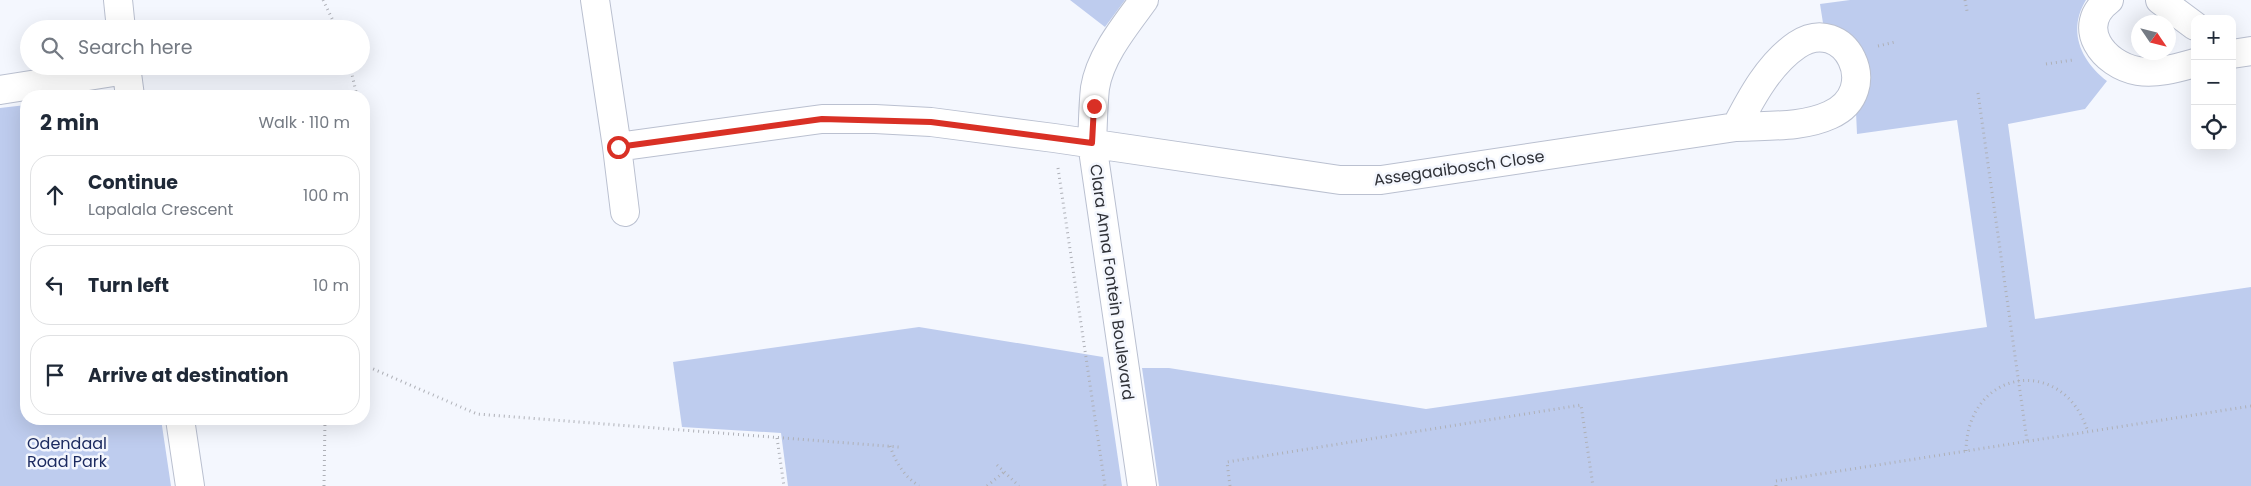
<!DOCTYPE html>
<html lang="en">
<head>
<meta charset="utf-8">
<style>
  body { margin:0; font-family:Poppins,sans-serif; background:#f2f2f3; color:#1f2937 }
  .controls { position:absolute; right:15px; top:15px; display:grid; overflow:hidden; border-radius:10px; box-shadow:0 5px 20px #0002 }
  .controls button { width:45px; height:45px; display:grid; place-items:center; padding:0; border:0; border-bottom:1px solid #e0e1e3; background:#fff; color:#1f2937; font:25px sans-serif }
  .compass { position:absolute; left:2131px; top:15px; width:45px; height:45px; border-radius:50%; background:#fff; box-shadow:0 5px 20px #0002; rotate:125deg }
  .stop { position:absolute; width:15px; height:15px; margin:-11px; border:4px solid #d93025; border-radius:50%; background:#fff }
  .stop.end { background:#d93025; border-color:#fff; box-shadow:0 1px 5px #0008 }
  .list { margin:0; padding:0; list-style:none }
  h2 { display:flex; justify-content:space-between; align-items:center; height:65px; margin:0; padding:0 20px; font-size:21px }
  h2 small { font-size:16px; font-weight:400; color:#747a83 }
  .list li { display:grid; grid-template-columns:32px 1fr auto; gap:15px; align-items:center; box-sizing:border-box; height:80px; margin:0 10px 10px; padding:0 10px; border:1px solid #e0e1e3; border-radius:20px }
  .list b { display:block; font-size:19px; white-space:nowrap }
  .list p { margin:0; font-size:16px; white-space:nowrap; color:#747a83 }
  .list em { font-size:16px; font-style:normal; color:#747a83 }
  .icon { flex:none; width:28px; height:28px; fill:none; stroke:currentColor; stroke-width:2; stroke-linecap:round; stroke-linejoin:round }
  .map { position:relative; flex:none; width:2251px; height:486px; overflow:hidden }
  .search { position:absolute; background:#fff; box-shadow:0 5px 20px #0002; left:20px; top:20px; width:350px; height:55px; display:flex; align-items:center; gap:12px; box-sizing:border-box; padding:0 18px; border-radius:28px; color:#747a83; font-size:19px }
  .panel { position:absolute; background:#fff; box-shadow:0 5px 20px #0002; left:20px; top:90px; width:350px; height:335px; border-radius:20px }
  .map>svg:first-child { display:block }
</style>
</head>
<body>
<div class="map">
<svg width="2251" height="486" viewBox="0 0 2251 486">
  <rect width="100%" height="100%" fill="#f4f7fe"/>
  <path fill="#beccee" d="M1070 0H1125L1105 27Z
    M1850 0H2086C2067 31 2081 61 2107 81L2085 109 2008 124 2035 319 2251 287V486H1159L1142 368H1169L1426 409 1987 327 1957 120 1857 134 1856 112 1836 28 1823 23 1820 4Z
    M26 105V419H161L171 486H0V108Z
    M919 327 1103 357 1122 486H788L781 433 682 427 673 362Z"/>
  <g fill="none" stroke-linecap="round" stroke-linejoin="round">
    <g stroke="#bac0d0" stroke-width="30">
      <path id="street" d="M118 0 121 29
        M595 0 617 147 625 212
        M2109 0C2074 26 2103 65 2138 71 2157 74 2177 68 2195 63
        M2160 0 2195 26
        M2232 54 2251 51
        M126 66 130 96
        M0 90 126 70
        M617 147 822 119H875L931 122 1054 138 1340 180H1381L1736 127C1766 125 1802 128 1830 115 1884 91 1845 13 1797 45 1769 64 1751 98 1736 127
        M180 419 190 486
        M1142 486 1092 143C1093 125 1093 106 1095 88 1100 56 1125 26 1144 0"/>
    </g>
    <path stroke="#aeb0b7" stroke-width="3" stroke-dasharray="1 4" stroke-linecap="butt" d="M323 0 337 29
      M1965 0 1967 11
      M1878 46 1895 42
      M2046 64 2073 60
      M350 66 357 96
      M1978 93 2027 441
      M1058 168 1105 486
      M364 365 477 414 899 447
      M777 438 784 486
      M890 446C896 463 904 476 919 486
      M1966 451C1967 368 2064 354 2088 432
      M997 465 1019 486
      M324 486 325 419
      M987 486 1004 472
      M1230 486 1227 462 1581 405 1593 486
      M1776 486V481L2251 406"/>
    <use href="#street" stroke="#fff" stroke-width="28"/>
  </g>
  <g fill="none" stroke-linecap="round" stroke-linejoin="round">
    <path stroke="#d93025" stroke-width="6" d="M618 147 822 119 931 122 1092 143 1094 106"/>
  </g>
  <g text-anchor="middle" dominant-baseline="central" stroke-width="5" stroke-linejoin="round" paint-order="stroke">
    <g font-size="16" fill="#2f3137" stroke="#f4f7fe">
      <text transform="translate(1459 168) rotate(-8)">Assegaaibosch Close</text>
      <text transform="translate(1112 282) rotate(82)">Clara Anna Fontein Boulevard</text>
    </g>
    <g font-size="16" fill="#1c2b61" stroke="#f4f7fe">
      <text x="67" y="443">Odendaal<tspan x="67" dy="18">Road Park</tspan></text>
    </g>
  </g>
</svg>
<div class="controls">
<button>+</button>
<button>−</button>
<button><svg class="icon" aria-label="locate" viewBox="0 0 24 24"><circle cx="12" cy="12" r="6"/><path d="M12 2v4M12 18v4M2 12h4M18 12h4"/></svg></button>
</div>
<svg class="compass" viewBox="-18 -18 36 36"><path d="M0-13l5 13h-10z" fill="#e53935"/><path d="M0 13l5-13h-10z" fill="#747a83"/></svg>
<div class="stop" style="left:618px;top:147px"></div>
<div class="stop end" style="left:1094px;top:106px"></div>
<div class="search"><svg class="icon" aria-label="search" viewBox="0 0 24 24"><circle cx="10" cy="10" r="6"/><path d="M15 15l6 6"/></svg>Search here</div>
<section class="panel">
<h2>2 min<small>Walk · 110 m</small></h2>
<ul class="list">
<li><svg class="icon" aria-label="ahead" viewBox="0 0 24 24"><path d="M12 20V5M6 11l6-6 6 6"/></svg><div><b>Continue</b><p>Lapalala Crescent</p></div><em>100 m</em></li>
<li><svg class="icon" aria-label="left" viewBox="0 0 24 24"><path d="M17 20v-9H6M10 6l-5 5 5 5"/></svg><div><b>Turn left</b></div><em>10 m</em></li>
<li><svg class="icon" aria-label="arrive" viewBox="0 0 24 24"><path d="M6 21V4h12l-3 4 3 4H6"/></svg><div><b>Arrive at destination</b></div></li>
</ul>
</section>
</div>
</body>
</html>
